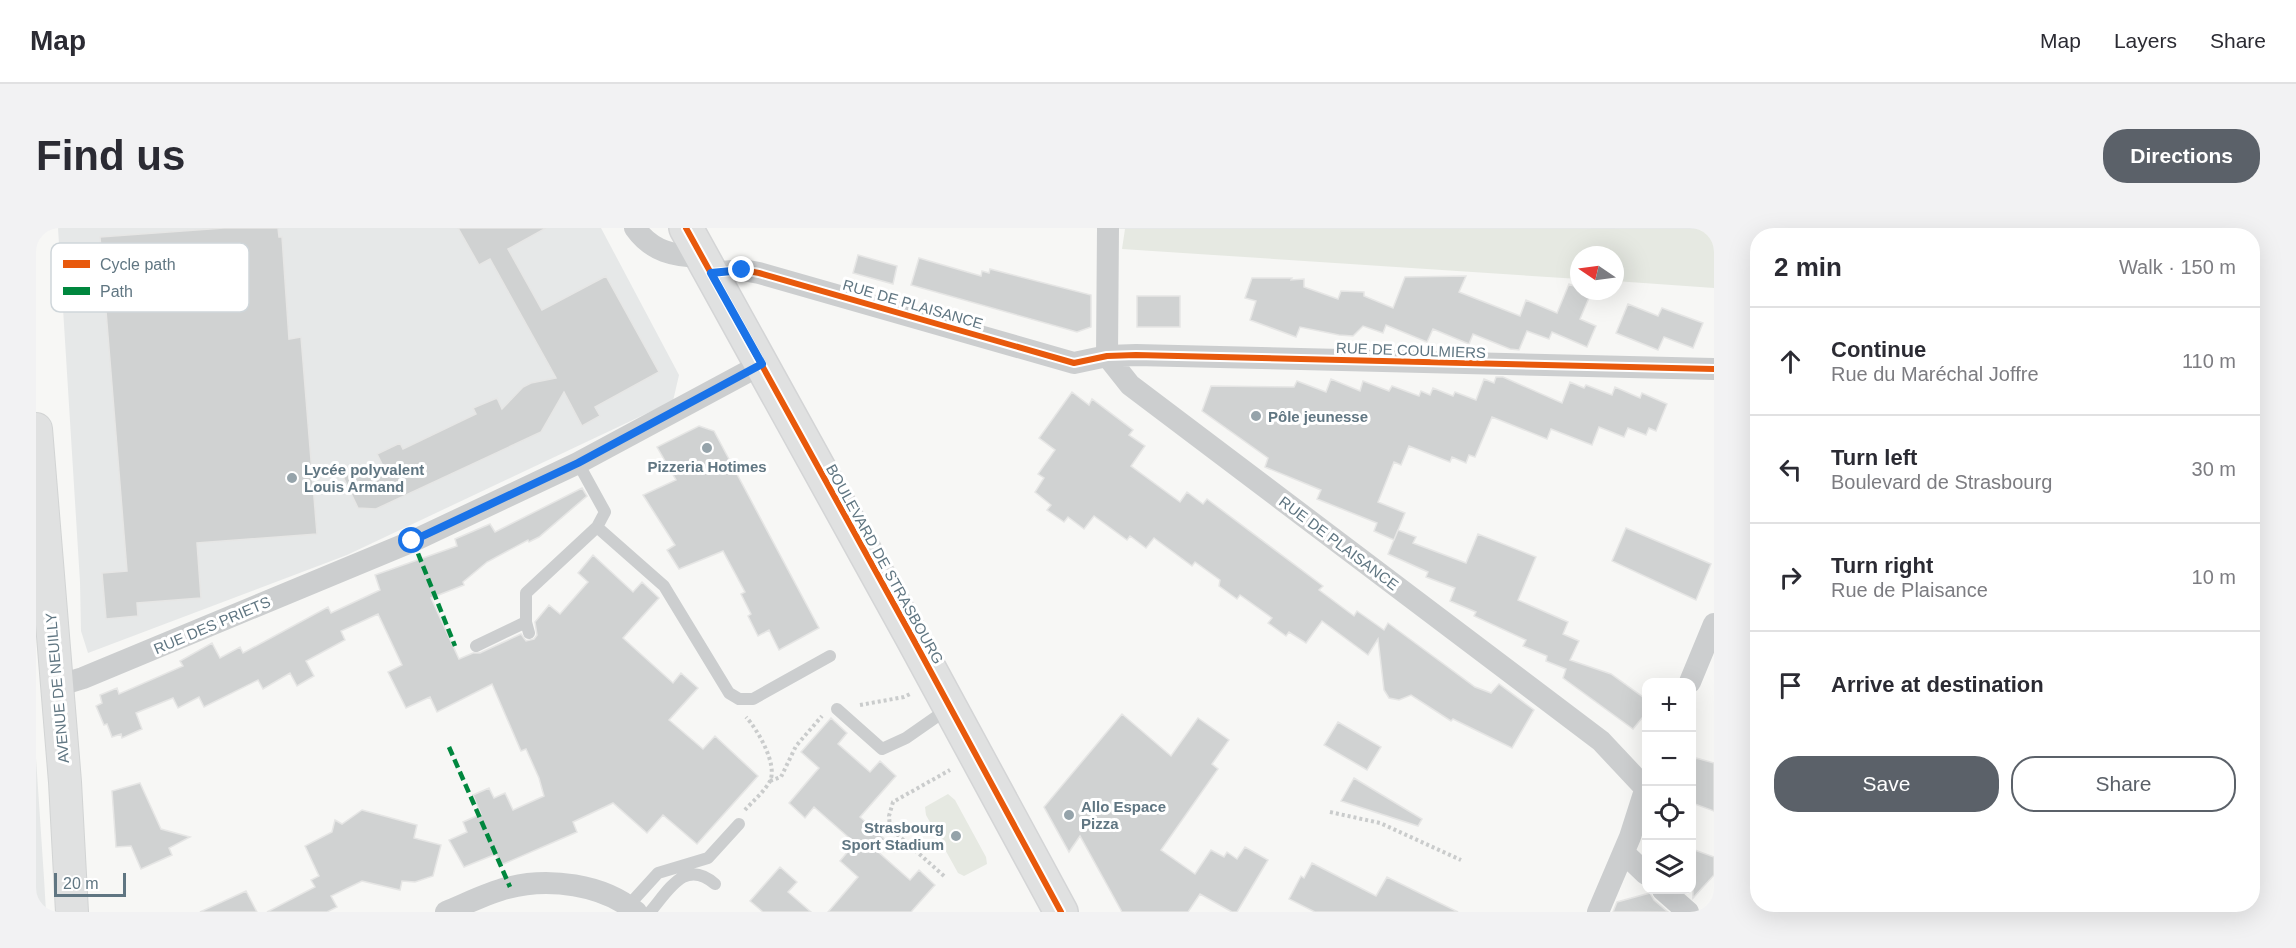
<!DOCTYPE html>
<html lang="en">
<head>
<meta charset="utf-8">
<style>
  body { margin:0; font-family:Helvetica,sans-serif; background:#f2f2f3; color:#2b2b33 }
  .controls { position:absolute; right:18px; bottom:18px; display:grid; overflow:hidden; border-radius:12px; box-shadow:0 6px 24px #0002 }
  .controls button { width:54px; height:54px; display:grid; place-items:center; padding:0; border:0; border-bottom:2px solid #e1e1e2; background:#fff; color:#2b2b33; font:30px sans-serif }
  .compass { position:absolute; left:1534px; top:18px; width:54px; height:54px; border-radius:50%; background:#fff; box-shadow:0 6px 24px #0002; rotate:283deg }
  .scale { position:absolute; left:18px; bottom:15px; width:72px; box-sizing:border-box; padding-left:6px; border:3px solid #607682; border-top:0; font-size:16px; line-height:21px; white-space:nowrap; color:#607682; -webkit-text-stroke:4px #fff; paint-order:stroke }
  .stop { position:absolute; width:18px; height:18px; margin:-14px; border:4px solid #1a73e8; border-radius:50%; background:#fff }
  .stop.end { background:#1a73e8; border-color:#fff; box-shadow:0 2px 6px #0008 }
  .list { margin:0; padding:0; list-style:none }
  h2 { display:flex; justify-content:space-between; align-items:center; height:78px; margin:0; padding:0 24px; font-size:26px }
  h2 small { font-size:20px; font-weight:400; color:#7c7c81 }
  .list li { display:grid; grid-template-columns:39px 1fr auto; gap:18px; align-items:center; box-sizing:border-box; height:108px; padding:0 24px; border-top:2px solid #e1e1e2 }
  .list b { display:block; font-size:22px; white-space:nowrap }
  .list p { margin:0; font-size:20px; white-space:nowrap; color:#7c7c81 }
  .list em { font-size:20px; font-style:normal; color:#7c7c81 }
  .actions { display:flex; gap:12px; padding:18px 24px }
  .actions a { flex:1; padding:14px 0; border:2px solid #5b6169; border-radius:24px; text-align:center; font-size:21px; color:#5b6169 }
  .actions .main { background:#5b6169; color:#fff }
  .icon { flex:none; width:33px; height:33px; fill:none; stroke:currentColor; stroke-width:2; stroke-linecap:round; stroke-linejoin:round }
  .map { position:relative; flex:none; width:1678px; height:684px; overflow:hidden; border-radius:24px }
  header { display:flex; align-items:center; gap:36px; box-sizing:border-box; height:84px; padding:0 30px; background:#fff; border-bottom:2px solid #e1e1e2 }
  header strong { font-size:28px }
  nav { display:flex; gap:33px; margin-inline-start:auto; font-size:21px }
  .intro { display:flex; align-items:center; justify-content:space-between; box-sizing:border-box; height:144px; padding:0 36px }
  h1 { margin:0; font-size:42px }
  .button { padding:15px 27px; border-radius:24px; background:#5b6169; color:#fff; font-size:21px; font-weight:700 }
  main { display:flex; gap:36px; padding:0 36px }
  aside { flex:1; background:#fff; border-radius:24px; box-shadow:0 6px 24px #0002 }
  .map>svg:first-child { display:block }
</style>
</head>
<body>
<header>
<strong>Map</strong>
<nav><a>Map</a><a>Layers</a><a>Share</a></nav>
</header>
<div class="intro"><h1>Find us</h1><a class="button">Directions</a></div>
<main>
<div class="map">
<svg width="1678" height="684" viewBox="0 0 1678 684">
  <rect width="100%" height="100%" fill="#f7f7f5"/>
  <path fill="#e6e8e8" d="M22 0H565L643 147 637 173 311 327 52 425 45 403 44 354Z
    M1057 0H1678V1H1089Z
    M0 530 8 650 10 684H0Z"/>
  <path fill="#e6e9e2" d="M1089 1H1678V60L1579 53V27H1543V51L1086 21Z
    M912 566 919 572 950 629 951 636 928 648 922 645 890 587 889 579Z"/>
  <path fill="#d0d2d2" stroke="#e6e6e5" stroke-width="1.5" d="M188 0H242L243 9H246L253 111 265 109 281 306 161 315 165 370 101 375 102 388 70 391 66 345 91 343 64 9Z
    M422 0H510L472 21 506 82 570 48 623 144 559 179 564 188 546 198 528 164 505 204 340 281 322 280 301 236 352 248 341 226 364 215 367 221 440 186 437 180 461 170 466 181 487 159 495 155 520 150 454 31 443 37Z
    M822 27 861 38 857 56 817 45Z
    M883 30 945 48 946 43 953 45 954 41 1055 67V99L1041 104 875 57Z
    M1430 48 1423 64 1484 88 1490 72 1521 85 1533 56 1543 60V63L1555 65 1544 91 1560 98 1551 119 1516 104 1513 111 1491 103 1483 122 1474 121 1437 106 1433 116 1397 101 1391 114 1350 97 1347 105 1327 98 1317 108 1303 107 1264 99 1260 109 1214 92 1220 73 1209 70 1216 50H1256L1255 52 1268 51V59L1302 71 1305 63 1328 64V68L1357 80 1369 49Z
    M1101 68H1144V99H1101Z
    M1592 76 1622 88 1626 80 1667 95 1657 120 1628 109 1622 122 1580 105Z
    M1460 149H1467L1526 175 1534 154 1548 160 1550 157 1576 167 1579 159 1604 170 1606 165 1631 176 1620 203 1613 200 1610 207 1592 200 1588 209 1563 199 1556 217 1515 201 1511 211 1456 189 1439 229 1433 227 1430 235 1416 229 1414 234 1373 218 1365 237 1358 234 1342 274 1369 285 1358 312 1338 303 1341 295 1281 271 1285 262 1229 239 1232 230 1166 183 1175 158 1258 159 1261 153 1290 164 1295 151 1324 163 1327 153 1353 163 1356 158 1383 168 1385 163 1394 167 1397 160 1417 168 1419 164 1440 172 1448 151 1458 155Z
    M1036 164 1053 177 1056 171 1097 202 1093 207 1109 218 1095 238 1144 274 1151 264 1167 276 1171 271 1287 358 1283 362 1318 388 1321 383 1348 402 1352 395 1439 459 1455 465 1463 456 1498 482 1476 520 1417 491 1415 493 1375 467 1363 472 1353 470 1348 462 1342 411 1332 427 1286 393 1270 415 1253 404 1250 408 1232 395 1236 390 1204 367 1201 371 1183 358 1184 352 1159 334 1156 338 1118 310 1110 320 1094 308 1091 312 1058 288 1048 301 1032 289 1028 294 1011 282 1015 277 999 264 1008 250 1002 246 1019 222 1003 210Z
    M663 198 678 203 783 400 743 422 733 402 722 408 712 388 715 386 705 366 709 364 687 323 643 341 631 322 639 317 607 267 640 252 621 219Z
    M546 260 551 268 503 309 493 314 492 312 451 334 427 354 428 357 395 370 423 431 437 425H444L485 406 490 413 498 411 501 407 499 394 513 377 524 386 552 354 542 345 557 327 597 364 606 354 623 370 587 410 637 455 645 445 662 460 633 492 667 521 679 508 722 548 661 616 627 587 611 605 577 575 537 594 541 604 465 637 460 626 428 639 413 612 431 604 427 594 445 586 437 567 453 560 458 570 469 565 477 582 508 568 503 550 490 521 485 523 456 456 401 484 394 469 370 480 352 444 366 437 342 386 305 403 309 412 270 433 278 448 261 458 254 445 227 461 222 452 168 479 163 469 142 480 137 470 100 485 106 501 86 510 85 506 76 509 71 496 68 497 60 478 66 475 64 467 81 460 83 466 147 438 144 433 176 415 184 430 204 419 207 425 292 379 295 385 344 362 339 347 421 318 419 311 454 296 459 304Z
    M1590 300 1675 336 1660 372 1576 333Z
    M1362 302 1380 309 1377 315 1430 335 1442 306 1500 329 1482 372 1532 394 1527 406 1543 413 1534 432 1575 446 1611 472V484L1597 501 1527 450 1530 441 1510 433 1511 428 1487 418 1490 412 1438 388 1440 384 1414 373 1419 360 1390 349 1392 344 1352 326Z
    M1086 486 1135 528 1162 490 1193 512 1176 536 1182 541 1125 622 1159 646 1175 622 1188 629 1191 624 1201 631 1209 619 1232 632 1201 684H1196L1164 666 1152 684H1086L1044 608 1033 624 1008 579Z
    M795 490 811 505 802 516 834 544 844 533 860 548 824 589 851 613 841 623 874 652 883 642 899 657 875 684H792L822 649 804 633 819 615 778 579 769 590 753 575 783 540 765 524Z
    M1302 494 1345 519 1331 542 1288 517Z
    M1660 530 1678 535V583L1656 575V542Z
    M1318 550 1386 591 1382 598 1305 573Z
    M104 555 125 601 154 609 133 620 136 627 105 641 95 618 80 619 76 563Z
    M326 582 381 597 378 610 405 617 397 648 379 654 366 653 364 662 326 653 295 668 301 679 291 684H231L279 659 275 652 283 648 269 618 296 604 299 592 306 596Z
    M1656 621 1678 629V647L1657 670Z
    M1276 635 1340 668 1351 649 1422 684H1279L1253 671 1265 648 1268 650Z
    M744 639 761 654 752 664 775 684H727L714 673Z
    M210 663 221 684H164Z
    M1614 665 1618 672 1632 684H1577L1581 674Z"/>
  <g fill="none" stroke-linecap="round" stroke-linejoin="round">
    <g stroke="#d2d4d4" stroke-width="34">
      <path id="secondary" d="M0 201 29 554 36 684"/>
    </g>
    <g stroke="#d4d5d6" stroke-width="36">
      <path id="primary" d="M650 0 876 409 1025 684"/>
    </g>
    <path stroke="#cacccc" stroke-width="4" stroke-dasharray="3 3" stroke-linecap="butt" d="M824 477 868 469 874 466
      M734 553 745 549 760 518 786 488
      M709 582C716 574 729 563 734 553 742 536 721 501 710 489
      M1294 584 1344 595 1425 632
      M908 648 854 600 853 588 857 574 914 542"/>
    <path stroke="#cccecf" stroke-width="12" d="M542 235 569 284 561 299 628 358 693 465 703 471H717L794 428
      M493 405 490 394V365L561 299
      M440 418 490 394
      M801 481 846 521 870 510 913 480
      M592 678 622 645 672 630 703 596
      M614 684C633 662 649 630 679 656"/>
    <path stroke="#cccecf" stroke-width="22" d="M599 0C616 24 638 28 666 29
      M675 45 707 42 723 45 1038 135 1071 128 1100 127 1678 141
      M1071 128 1094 157 1565 513 1610 561
      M1071 128 1072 0
      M1654 454 1678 396
      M21 458 47 450 377 313 542 235 726 136
      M1588 625 1610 646
      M1627 662 1652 684
      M410 684C430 676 451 665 471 660 512 649 567 656 600 684
      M1562 684 1594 609 1610 559"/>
    <use href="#secondary" stroke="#e0e1e1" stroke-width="32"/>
    <use href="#primary" stroke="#e0e1e1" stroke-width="33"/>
    <path stroke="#00873e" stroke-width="4.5" stroke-dasharray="9 4.5" stroke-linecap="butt" d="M377 313 419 418
      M413 519 474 659"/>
    <g stroke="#fff" stroke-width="10">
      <path id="cycleway" d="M650 0 876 409 1025 684
        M675 45 707 42 723 45 1038 135 1071 128 1100 127 1678 141"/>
    </g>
    <use href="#cycleway" stroke="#e8590c" stroke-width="6"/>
  </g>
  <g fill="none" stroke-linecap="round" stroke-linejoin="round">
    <path stroke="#1a73e8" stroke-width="8" d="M376 313 542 235 726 136 675 45 706 42"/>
  </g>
  <g fill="#95a3aa" stroke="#fff" stroke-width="2">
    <circle cx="1220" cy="188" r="6"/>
    <circle cx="671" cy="220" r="6"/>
    <circle cx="256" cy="250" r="6"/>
    <circle cx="1033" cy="587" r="6"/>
    <circle cx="920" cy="608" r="6"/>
  </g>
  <g text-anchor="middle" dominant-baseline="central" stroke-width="6" stroke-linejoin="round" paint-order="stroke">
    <g font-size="15" fill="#607682" stroke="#fff">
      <text transform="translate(877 76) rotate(16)">RUE DE PLAISANCE</text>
      <text transform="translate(1375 122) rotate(2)">RUE DE COULMIERS</text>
      <text transform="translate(1303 315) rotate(37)">RUE DE PLAISANCE</text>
      <text transform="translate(849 336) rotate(61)">BOULEVARD DE STRASBOURG</text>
      <text transform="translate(176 397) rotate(-23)">RUE DES PRIETS</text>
      <text transform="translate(21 460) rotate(-95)">AVENUE DE NEUILLY</text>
    </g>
    <g font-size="15" font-weight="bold" fill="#607682" stroke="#fff" text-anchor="start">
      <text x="1232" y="188">Pôle jeunesse</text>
      <text x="671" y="238" text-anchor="middle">Pizzeria Hotimes</text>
      <text x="268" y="241">Lycée polyvalent<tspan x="268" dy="17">Louis Armand</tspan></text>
      <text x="1045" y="578">Allo Espace<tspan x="1045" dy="17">Pizza</tspan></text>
      <text x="908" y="599" text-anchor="end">Strasbourg<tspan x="908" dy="17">Sport Stadium</tspan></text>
    </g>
  </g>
  <rect x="15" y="15" width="198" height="69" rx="9" fill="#fff" stroke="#cfd6da" stroke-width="1.5"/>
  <rect x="27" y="32" width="27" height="8" fill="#e8590c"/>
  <rect x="27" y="59" width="27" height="8" fill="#00873e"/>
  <g font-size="16" fill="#607682">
    <text x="64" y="42">Cycle path</text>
    <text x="64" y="69">Path</text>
  </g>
</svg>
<div class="controls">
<button>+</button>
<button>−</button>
<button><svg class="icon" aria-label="locate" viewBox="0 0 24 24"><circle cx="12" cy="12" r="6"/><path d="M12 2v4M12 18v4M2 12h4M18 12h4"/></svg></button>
<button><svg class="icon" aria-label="layers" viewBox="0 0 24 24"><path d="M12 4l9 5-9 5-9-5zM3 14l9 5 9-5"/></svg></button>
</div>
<svg class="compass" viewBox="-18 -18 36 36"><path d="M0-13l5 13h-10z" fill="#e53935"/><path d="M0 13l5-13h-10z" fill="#7c7c81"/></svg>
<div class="scale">20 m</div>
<div class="stop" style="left:376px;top:313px"></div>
<div class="stop end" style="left:706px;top:42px"></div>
</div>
<aside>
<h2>2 min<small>Walk · 150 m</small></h2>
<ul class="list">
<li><svg class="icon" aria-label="ahead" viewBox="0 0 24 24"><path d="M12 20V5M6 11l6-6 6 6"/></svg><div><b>Continue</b><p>Rue du Maréchal Joffre</p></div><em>110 m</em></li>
<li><svg class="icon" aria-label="left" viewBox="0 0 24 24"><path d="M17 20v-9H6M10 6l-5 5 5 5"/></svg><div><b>Turn left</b><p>Boulevard de Strasbourg</p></div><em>30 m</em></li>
<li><svg class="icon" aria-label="right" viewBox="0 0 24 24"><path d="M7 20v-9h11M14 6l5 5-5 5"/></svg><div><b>Turn right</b><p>Rue de Plaisance</p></div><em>10 m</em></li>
<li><svg class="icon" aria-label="arrive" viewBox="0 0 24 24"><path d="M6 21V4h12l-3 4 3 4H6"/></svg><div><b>Arrive at destination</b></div></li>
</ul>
<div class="actions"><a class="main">Save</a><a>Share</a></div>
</aside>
</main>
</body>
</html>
